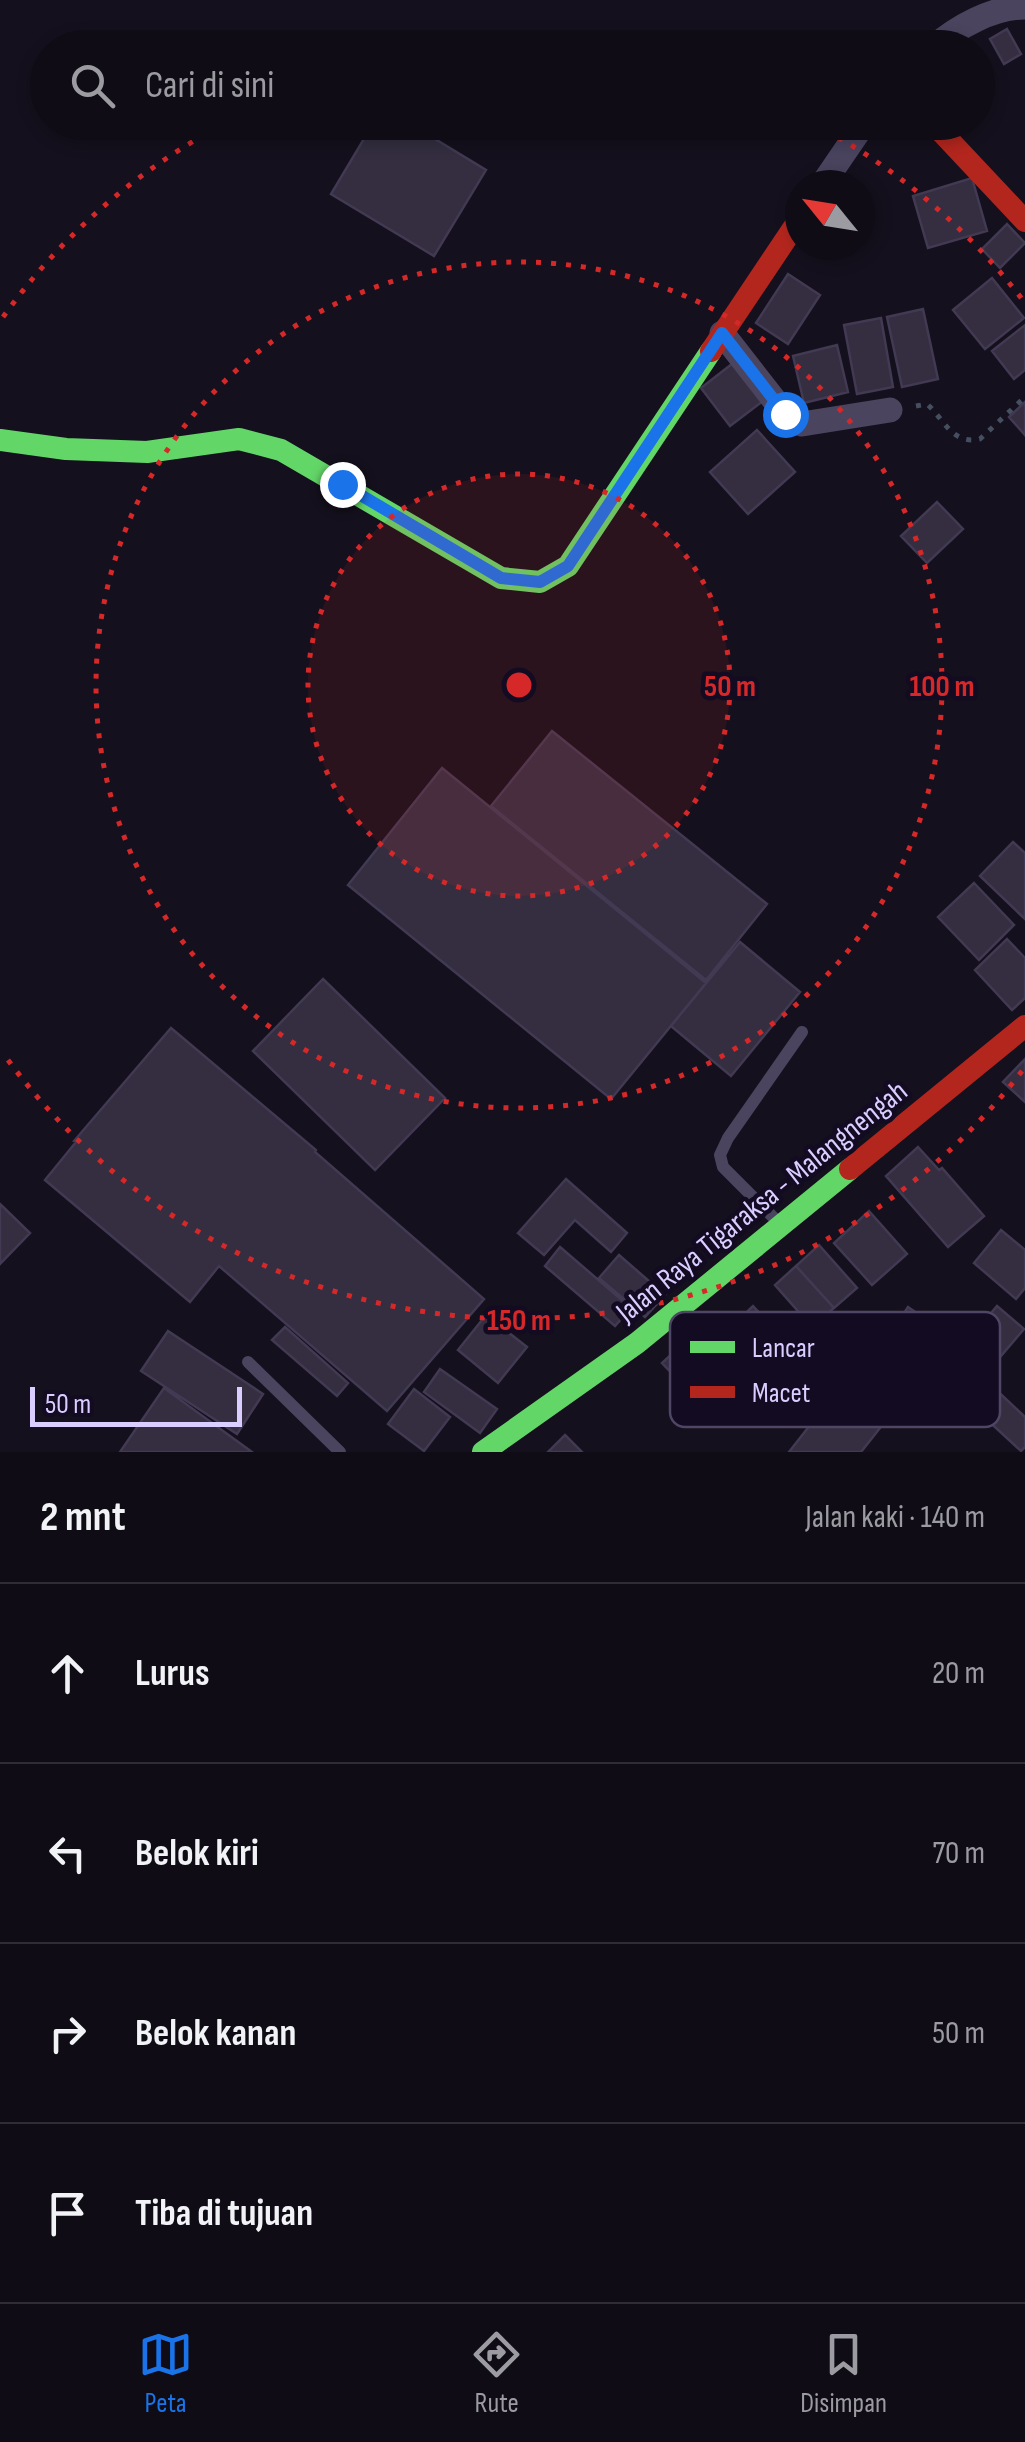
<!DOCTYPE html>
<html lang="id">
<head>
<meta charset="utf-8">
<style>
  body { margin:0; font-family:"Sofia Sans Condensed",sans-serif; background:#18151f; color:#f1f3f6 }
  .compass { position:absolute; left:785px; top:170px; width:90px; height:90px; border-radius:50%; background:#0f0c16; box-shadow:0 5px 15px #0003; rotate:300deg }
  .scale { position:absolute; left:30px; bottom:25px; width:212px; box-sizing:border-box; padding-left:10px; border:5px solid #dacdff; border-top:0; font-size:28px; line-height:35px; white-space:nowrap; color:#dacdff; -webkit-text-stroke:8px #130b22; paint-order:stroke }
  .stop { position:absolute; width:30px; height:30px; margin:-22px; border:8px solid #1a73e8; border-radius:50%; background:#fff }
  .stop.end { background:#1a73e8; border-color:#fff; box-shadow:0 2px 10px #0008 }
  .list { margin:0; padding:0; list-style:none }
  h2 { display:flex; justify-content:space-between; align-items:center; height:130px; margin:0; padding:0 40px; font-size:42px }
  h2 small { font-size:32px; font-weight:400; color:#9b9ba1 }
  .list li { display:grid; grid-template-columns:65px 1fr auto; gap:30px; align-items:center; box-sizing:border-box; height:180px; padding:0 40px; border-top:2px solid #2f2c35 }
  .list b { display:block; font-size:38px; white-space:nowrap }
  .list em { font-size:32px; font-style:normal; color:#9b9ba1 }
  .icon { flex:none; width:55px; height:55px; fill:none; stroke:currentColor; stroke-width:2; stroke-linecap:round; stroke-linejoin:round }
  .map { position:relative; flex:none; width:1025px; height:1452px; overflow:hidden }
  .search { position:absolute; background:#0f0c16; box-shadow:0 5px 15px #0003; left:30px; right:30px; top:30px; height:110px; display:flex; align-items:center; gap:25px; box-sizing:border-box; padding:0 35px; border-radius:55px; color:#9b9ba1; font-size:38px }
  .sheet { height:850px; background:#0f0c16 }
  nav { display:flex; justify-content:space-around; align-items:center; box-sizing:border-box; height:140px; border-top:2px solid #2f2c35; background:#0f0c16; font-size:28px; color:#9b9ba1 }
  nav a { display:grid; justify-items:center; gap:5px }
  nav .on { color:#1a73e8 }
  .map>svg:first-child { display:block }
</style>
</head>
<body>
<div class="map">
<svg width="1025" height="1452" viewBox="0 0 1025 1452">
  <rect width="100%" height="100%" fill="#14101d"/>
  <path fill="#342e40" stroke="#423952" stroke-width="2.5" d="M1007 29 1021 54 1004 64 990 39Z
    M374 122H407L486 170 434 256 331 194Z
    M972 178 987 231 928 248 913 196Z
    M1007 224 1025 243 1000 268 982 249Z
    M788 274 820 295 788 344 756 323Z
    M992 278 1024 318 985 349 953 310Z
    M923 309 938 379 902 387 887 317Z
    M881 318 893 387 857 394 844 325Z
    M1025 325V370L1014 379 992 351Z
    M837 345 848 392 804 403 793 356Z
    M737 360 767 398 730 426 701 388Z
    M1025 402V435L1009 417Z
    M757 430 795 472 748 514 710 472Z
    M937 502 963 529 927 563 901 536Z
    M552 731 767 904 706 980 491 806Z
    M442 768 706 983 611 1099 348 885Z
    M1013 842 1025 853V919L980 876Z
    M974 883 1014 925 979 960 938 917Z
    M1007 939 1025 958V998L1012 1010 975 970Z
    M740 942 800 992 731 1076 671 1026Z
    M323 979 445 1098 375 1170 253 1051Z
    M171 1028 316 1150 315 1152 484 1299 387 1411 219 1266 190 1302 45 1180 76 1142 74 1141Z
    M1025 1059V1102L1003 1082Z
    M918 1147 939 1170 942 1168 984 1216 948 1247 886 1176Z
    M566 1179 627 1233 611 1252 575 1220 544 1255 518 1233Z
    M0 1204 30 1233 0 1264Z
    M869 1211 907 1254 872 1285 834 1243Z
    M1001 1230 1025 1250V1288L1016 1299 974 1263Z
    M819 1245 857 1288 834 1308 796 1266Z
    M560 1247 631 1308 615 1326 545 1266Z
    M619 1255 665 1295 645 1317 599 1278Z
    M796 1266 834 1308 812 1327 775 1285Z
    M753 1306 789 1345 763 1370 727 1331Z
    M997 1306 1024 1329 1001 1356 974 1333Z
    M908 1307 949 1335 929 1364 889 1336Z
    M486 1315 527 1347 498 1383 458 1350Z
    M285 1327 348 1383 337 1396 272 1340Z
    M168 1331 263 1394 237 1434 141 1371Z
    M676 1350 696 1371 682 1384 662 1363Z
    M440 1369 497 1409 480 1433 424 1392Z
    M990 1384 1025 1417V1447L1021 1451 971 1405Z
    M164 1388 252 1452H120Z
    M414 1389 450 1417 424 1451 388 1424Z
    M836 1392 880 1428 861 1452H789Z
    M565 1435 582 1452H548Z"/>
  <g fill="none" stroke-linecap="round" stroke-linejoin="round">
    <path stroke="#444f61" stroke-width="5" stroke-dasharray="5 8" stroke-linecap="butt" d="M916 406 927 404C945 420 952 445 980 439L1025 397"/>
    <path stroke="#4a445f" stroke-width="12" d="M777 1221 723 1167 720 1155 728 1138 802 1032
      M248 1362 340 1452"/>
    <path stroke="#4a445f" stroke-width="25" d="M933 48C957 27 993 7 1025 7
      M822 185 865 122
      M722 333 789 419 802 424 890 410"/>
    <path stroke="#63d668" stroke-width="22" d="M0 440 66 449 147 452 239 439 281 450 501 578 540 582 568 566 711 351
      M483 1452 637 1343 850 1169"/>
    <path stroke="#b3261e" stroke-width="22" d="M932 122 1025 221
      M711 351 800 218
      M850 1169 1025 1026"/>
  </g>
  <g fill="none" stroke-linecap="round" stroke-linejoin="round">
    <path stroke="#1a73e8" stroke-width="12" d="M342 484 501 578 540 582 568 566 722 333 785 414"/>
  </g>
  <circle cx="519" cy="685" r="211" fill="#d62828" fill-opacity=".12"/>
  <g fill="none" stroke="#d62828" stroke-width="5" stroke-dasharray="5 10">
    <circle cx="519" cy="685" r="211"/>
    <circle cx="519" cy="685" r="423"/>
    <path d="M1022 1071A634 634 0 0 1 3 1053M3 317A634 634 0 0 1 226 123M812 123A634 634 0 0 1 1022 299"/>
  </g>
  <g text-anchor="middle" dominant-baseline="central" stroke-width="9" stroke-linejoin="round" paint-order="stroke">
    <g font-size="30" fill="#dacdff" stroke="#130b22">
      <text transform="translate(762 1202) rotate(-39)">Jalan Raya Tigaraksa - Malangnengah</text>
    </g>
  </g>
  <rect x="670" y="1312" width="330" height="115" rx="15" fill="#130b22" stroke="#4f4564" stroke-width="2.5"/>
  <rect x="690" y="1341" width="45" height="12" fill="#63d668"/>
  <rect x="690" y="1386" width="45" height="12" fill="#b3261e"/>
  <g font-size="28" fill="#dacdff">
    <text x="752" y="1357">Lancar</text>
    <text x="752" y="1402">Macet</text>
  </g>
  <circle cx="519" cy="685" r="15" fill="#d62828" stroke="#130b22" stroke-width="5"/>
  <g font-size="30" text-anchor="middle" font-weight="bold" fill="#d62828" stroke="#130b22" stroke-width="9" stroke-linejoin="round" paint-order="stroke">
    <text x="730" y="696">50 m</text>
    <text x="942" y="696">100 m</text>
    <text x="519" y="1330">150 m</text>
  </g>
</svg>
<svg class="compass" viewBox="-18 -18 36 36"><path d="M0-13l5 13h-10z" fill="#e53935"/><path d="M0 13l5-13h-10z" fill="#9b9ba1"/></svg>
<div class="scale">50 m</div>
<div class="stop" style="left:785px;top:414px"></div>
<div class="stop end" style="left:342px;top:484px"></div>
<div class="search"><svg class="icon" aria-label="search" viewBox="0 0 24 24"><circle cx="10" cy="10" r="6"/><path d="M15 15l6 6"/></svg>Cari di sini</div>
</div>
<section class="sheet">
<h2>2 mnt<small>Jalan kaki · 140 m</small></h2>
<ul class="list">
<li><svg class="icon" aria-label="ahead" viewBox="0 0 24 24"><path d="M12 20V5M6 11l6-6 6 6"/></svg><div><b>Lurus</b></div><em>20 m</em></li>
<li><svg class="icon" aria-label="left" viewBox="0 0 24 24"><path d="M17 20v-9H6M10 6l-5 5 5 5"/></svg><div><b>Belok kiri</b></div><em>70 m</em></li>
<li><svg class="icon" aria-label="right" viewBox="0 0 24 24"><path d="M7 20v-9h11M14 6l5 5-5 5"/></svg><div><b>Belok kanan</b></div><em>50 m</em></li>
<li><svg class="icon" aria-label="arrive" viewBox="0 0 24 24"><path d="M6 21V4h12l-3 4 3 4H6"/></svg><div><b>Tiba di tujuan</b></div></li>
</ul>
</section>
<nav>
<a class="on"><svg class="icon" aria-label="map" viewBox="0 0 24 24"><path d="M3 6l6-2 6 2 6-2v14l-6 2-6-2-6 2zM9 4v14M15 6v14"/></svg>Peta</a>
<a><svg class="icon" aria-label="directions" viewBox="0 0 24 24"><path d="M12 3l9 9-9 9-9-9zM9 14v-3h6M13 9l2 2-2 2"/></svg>Rute</a>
<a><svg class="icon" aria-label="saved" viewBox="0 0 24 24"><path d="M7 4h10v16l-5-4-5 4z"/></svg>Disimpan</a>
</nav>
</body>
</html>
